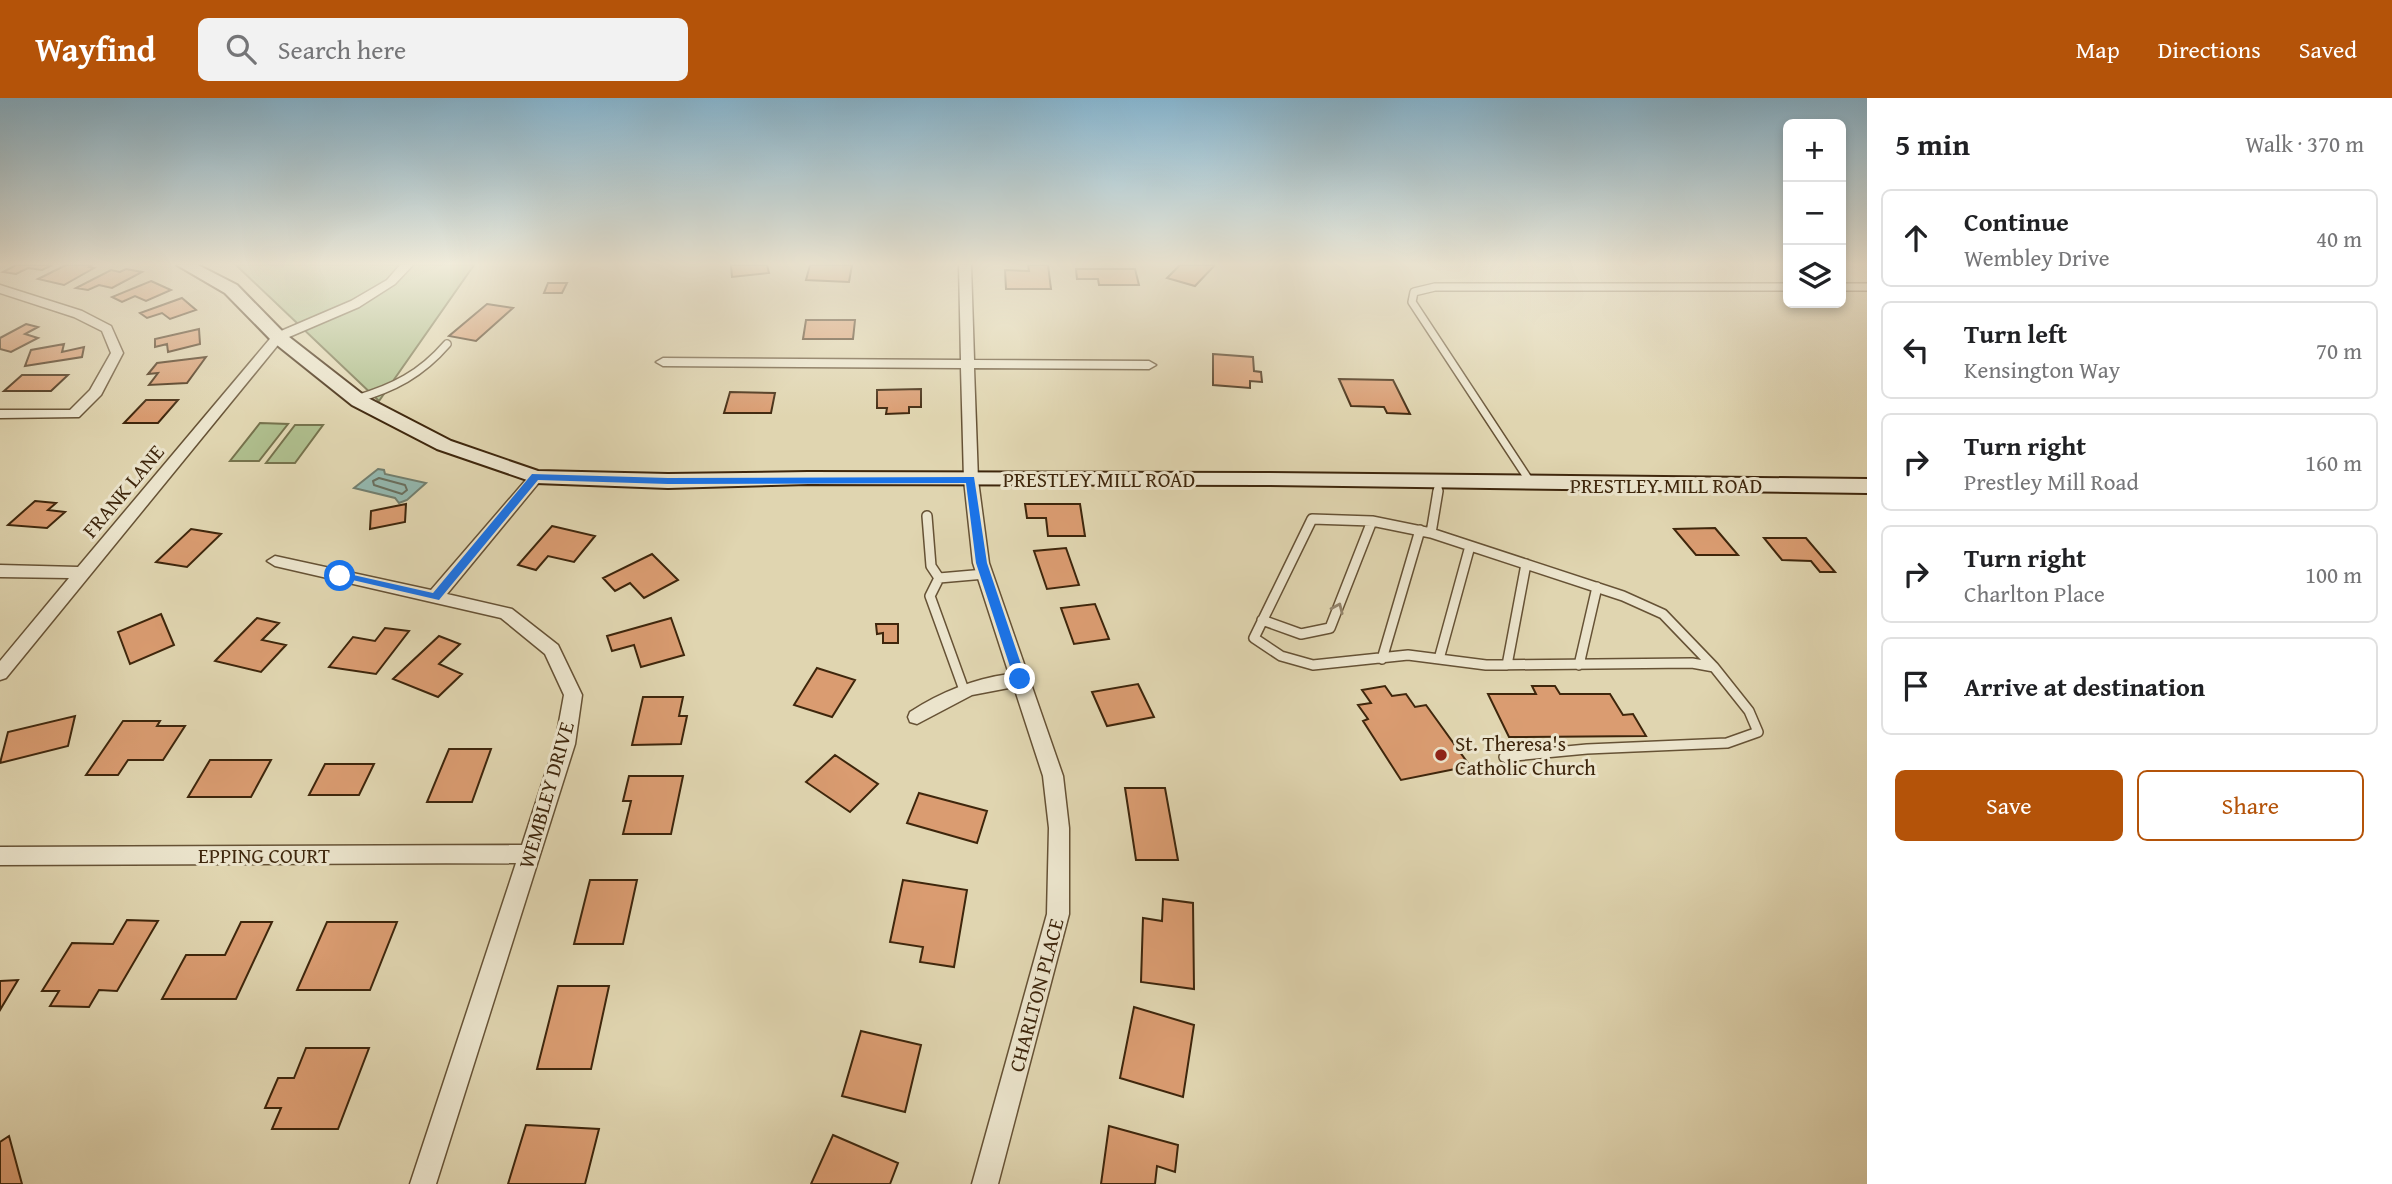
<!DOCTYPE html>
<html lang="en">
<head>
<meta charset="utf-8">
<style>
  body { margin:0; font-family:"Gentium Book Plus",serif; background:#f2f2f2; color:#202124 }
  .controls { position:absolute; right:21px; top:21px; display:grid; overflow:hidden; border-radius:10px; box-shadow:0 4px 10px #0003 }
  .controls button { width:63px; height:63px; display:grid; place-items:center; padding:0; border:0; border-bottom:2px solid #e0e0e0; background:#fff; color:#202124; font:35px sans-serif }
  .stop { position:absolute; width:21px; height:21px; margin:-16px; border:5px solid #1a73e8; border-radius:50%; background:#fff }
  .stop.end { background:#1a73e8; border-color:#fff; box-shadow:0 2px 7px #0008 }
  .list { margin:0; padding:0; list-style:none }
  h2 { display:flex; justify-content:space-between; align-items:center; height:91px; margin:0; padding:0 28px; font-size:30px }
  h2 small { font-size:23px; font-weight:400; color:#757577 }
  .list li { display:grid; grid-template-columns:46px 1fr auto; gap:21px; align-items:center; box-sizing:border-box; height:98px; margin:0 14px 14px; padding:0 14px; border:2px solid #e0e0e0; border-radius:10px }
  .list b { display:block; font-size:26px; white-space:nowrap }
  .list p { margin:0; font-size:23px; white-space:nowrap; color:#757577 }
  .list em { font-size:23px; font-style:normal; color:#757577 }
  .actions { display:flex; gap:14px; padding:21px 28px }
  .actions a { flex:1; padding:16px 0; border:2px solid #b45309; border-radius:10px; text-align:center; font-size:24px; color:#b45309 }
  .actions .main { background:#b45309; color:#fff }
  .icon { flex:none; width:38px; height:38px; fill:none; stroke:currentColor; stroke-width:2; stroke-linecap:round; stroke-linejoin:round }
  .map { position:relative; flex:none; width:1867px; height:1086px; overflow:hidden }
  header { display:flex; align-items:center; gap:42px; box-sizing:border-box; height:98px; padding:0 35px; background:#b45309; color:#fff }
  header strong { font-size:33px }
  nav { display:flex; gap:38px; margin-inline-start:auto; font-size:24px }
  .search { width:490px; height:63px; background:#f2f2f2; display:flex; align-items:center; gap:18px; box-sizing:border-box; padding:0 24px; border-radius:10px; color:#757577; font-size:26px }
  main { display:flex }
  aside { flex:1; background:#fff }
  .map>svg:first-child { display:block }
</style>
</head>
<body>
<header>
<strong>Wayfind</strong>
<div class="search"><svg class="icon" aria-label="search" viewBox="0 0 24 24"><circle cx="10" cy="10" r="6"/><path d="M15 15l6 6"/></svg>Search here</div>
<nav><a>Map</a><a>Directions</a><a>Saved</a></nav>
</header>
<main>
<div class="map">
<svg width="1867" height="1086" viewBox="0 0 1867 1086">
  <rect width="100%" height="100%" fill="#e0d5b0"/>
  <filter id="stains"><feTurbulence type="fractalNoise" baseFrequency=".00286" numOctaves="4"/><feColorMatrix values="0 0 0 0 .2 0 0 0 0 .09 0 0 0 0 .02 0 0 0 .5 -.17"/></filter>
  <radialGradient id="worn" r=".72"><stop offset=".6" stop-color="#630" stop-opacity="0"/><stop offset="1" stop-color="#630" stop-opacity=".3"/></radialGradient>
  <path fill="#afbe8d" stroke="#76724c" stroke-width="2" d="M236 167H474L379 303Z
    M260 325 288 326 259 363H230Z
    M295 327H323L295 365H266Z"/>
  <path fill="#94b8af" stroke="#727e6e" stroke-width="2" d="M378 371 384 372 385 376 426 385 407 402 399 405 395 400 354 390Z"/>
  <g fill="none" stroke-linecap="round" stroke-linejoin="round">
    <path stroke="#696f5e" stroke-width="2" d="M379 380 405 387 407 392 402 396 374 387 373 383Z"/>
  </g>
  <path fill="#da9c71" stroke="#3e260c" stroke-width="2" d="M16 167H52L42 172 28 170 16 176 3 174Z
    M66 167H92L89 169 94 170 64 187 38 181Z
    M731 167H767L769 175 732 179Z
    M810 167H852L849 184 806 182Z
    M1028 167H1048L1051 191H1006L1005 172 1029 173Z
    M1180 167H1213L1214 168 1195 188 1167 180Z
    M126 171 142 174 112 190 99 187 88 192 76 190 111 172 120 174Z
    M1076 171H1135L1139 187H1099L1098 181H1077Z
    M151 183 171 192 146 203 135 198 122 204 112 199Z
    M548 185H567L562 195H544Z
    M182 200 196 212 170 221 162 215 147 220 140 215Z
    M487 206 513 210 476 243 449 238Z
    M806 222H855L853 241H803Z
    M26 226 38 229 25 236 38 240 11 254 0 251V240Z
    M199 231 200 246 168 254 167 246 155 249V241Z
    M64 246 62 254 84 249 82 259 25 268 31 252Z
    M1213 256 1253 259 1254 273 1261 274 1262 284 1250 283V290L1213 287Z
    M206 259 187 285 149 287 158 275 148 276 157 265Z
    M22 277H68L51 293H4Z
    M1339 281 1393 282 1410 316 1387 315 1384 309 1351 308Z
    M921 291V309H909V315L886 316 887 310H877V292Z
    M730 294 775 295 771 315H724Z
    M146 302H178L158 325H124Z
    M35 403 56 405 48 412 65 414 47 430 8 427Z
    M406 406 405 424 370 431 371 413Z
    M1025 406H1080L1085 438H1048L1046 420H1027Z
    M552 428 595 438 574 464 548 458 536 472 518 467Z
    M1715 430 1738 457H1696L1674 431Z
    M191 431 221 436 187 469 156 464Z
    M1764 440H1806L1835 474H1820L1811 463 1782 462Z
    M1066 450 1079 487 1047 491 1034 453Z
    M652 456 678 482 644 500 630 485 615 493 603 480Z
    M1095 506 1109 541 1074 546 1061 510Z
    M161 516 174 547 130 566 118 534Z
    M257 520 279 525 262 542 286 547 261 574 215 563Z
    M671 520 684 557 641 569 634 547 612 553 607 538Z
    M876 526H898V545H883V535L877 536Z
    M385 530 409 533 376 576 329 569 353 539 375 543Z
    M439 538 460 546 439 566 462 576 438 599 393 581Z
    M817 570 855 582 832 619 794 607Z
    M1138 586 1154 619 1107 628 1092 594Z
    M1385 588 1392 598 1406 596 1415 609 1426 607 1470 668 1401 682 1363 623 1368 621 1358 607 1371 605 1362 592Z
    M1532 588H1555L1560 596H1610L1623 617 1633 616 1646 638 1509 639 1488 596H1536Z
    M643 599H683L679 618H687L681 646 632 647Z
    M75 618 68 648 0 665 8 634Z
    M123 623H160L157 628H185L163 662H128L118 677H86Z
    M449 651H491L472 704H427Z
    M835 657 878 686 850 714 806 684Z
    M210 662H271L251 699H188Z
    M325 666H374L359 697H309Z
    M629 678H683L671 736H623L631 703H623Z
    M1125 690H1165L1178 762H1136Z
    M919 695 987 713 977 745 907 725Z
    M590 782H637L623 846H574Z
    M903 782 967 792 954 869 920 864 923 849 890 844Z
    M1163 801 1193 805 1194 891 1141 884 1143 820 1162 823Z
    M127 822 158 823 117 893 99 892 89 909 50 908 59 893H42L72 845 113 846Z
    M241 824H272L236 901H162L186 857H225Z
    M327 824H397L370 892H297Z
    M18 882 0 912V883Z
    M558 888H609L591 971H537Z
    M1134 909 1194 927 1183 999 1120 980Z
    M861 933 921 947 905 1014 842 998Z
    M306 950H369L338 1031H272L281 1010H265L278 980H294Z
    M526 1027 599 1031 585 1086H508Z
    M1109 1028 1178 1047 1175 1074 1157 1068 1155 1086H1101Z
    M833 1037 898 1065 890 1086H811Z
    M9 1038 22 1086H0V1044Z"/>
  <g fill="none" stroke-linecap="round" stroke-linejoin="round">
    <g stroke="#665235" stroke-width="10">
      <path id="lane-far1" d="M1841 189H1867
        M356 301C394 290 421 276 447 246
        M1531 385 1412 204 1414 194 1435 189H1788
        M1437 395 1439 384"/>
    </g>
    <g stroke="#665235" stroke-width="12">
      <path id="lane" d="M1438 393 1431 435 1372 423 1312 421 1254 540 1281 558 1313 567 1408 557 1486 567 1692 565 1714 569 1749 613 1758 634 1727 645 1587 651 1504 659
        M927 418 931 468 939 480 985 476
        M1431 435 1623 498 1663 516 1714 569
        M939 480 930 498 964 592
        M1262 522 1301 536 1330 530 1372 423
        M1382 561 1420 432
        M1439 561 1470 448
        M1507 567 1526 466
        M1579 567 1597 489"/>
    </g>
    <g stroke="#665235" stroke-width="3">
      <path id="street" d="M400 167H413L395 186 359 209 282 242 6 580 0 582V563L69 480 0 479V467L78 469 274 236 351 203 387 182Z
        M959 167H971L974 262 1149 263 1156 267 1149 271 974 270 978 382 989 465 1063 678 1069 730V816L998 1086H972L1047 816 1049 730 1043 678 1014 589 972 597 917 626 910 624 908 619 910 614C941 594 973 581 1009 576L973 465 964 382 961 270 663 268 656 264 663 260 961 262Z
        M0 187 82 213 111 228 123 255 101 297 79 319 0 320V312H70L90 292 111 255 102 233 74 219 0 195Z
        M536 374 543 379 541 382 447 496 512 511 558 547 582 597 575 646 436 1086H410L516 765 0 767V749L522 747 555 646 564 597 545 556 501 520 275 468 267 463 275 458 431 492 531 376Z"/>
    </g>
    <g stroke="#3e260c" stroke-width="4">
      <path id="secondary" d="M177 167H198L237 187 284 235 366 299 451 343 538 373 668 376 808 374 1266 375 1867 381V395L1266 387 808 386 668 390 536 385 437 351 352 307 272 243 225 195Z"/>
    </g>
    <use href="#lane-far1" stroke="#ebe4cc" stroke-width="7"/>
    <use href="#lane" stroke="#ebe4cc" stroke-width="9"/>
    <use href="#street" fill="#ebe4cc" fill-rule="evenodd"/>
    <use href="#secondary" fill="#ebe4cc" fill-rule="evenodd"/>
  </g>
  <defs><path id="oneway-chevron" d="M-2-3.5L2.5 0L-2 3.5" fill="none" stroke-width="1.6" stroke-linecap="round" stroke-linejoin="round" transform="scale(1.75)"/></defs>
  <use stroke="#94856c" href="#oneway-chevron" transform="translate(1338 510) rotate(-66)"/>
  <linearGradient id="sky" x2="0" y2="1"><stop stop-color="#86b6d1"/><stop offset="0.52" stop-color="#f1ecdb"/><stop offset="1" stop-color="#f1ecdb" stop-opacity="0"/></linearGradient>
  <rect width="1867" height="319" fill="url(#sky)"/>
  <path fill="#1a73e8" d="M532 376 668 380 974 379 987 465 1026 581 1020 585 1014 581 976 465 966 385 668 386 538 382 439 502 335 478 340 474 433 495Z"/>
  <circle fill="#8f2418" stroke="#ebe4cc" stroke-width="2.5" cx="1441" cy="657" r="7"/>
  <g text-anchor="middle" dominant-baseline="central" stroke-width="6" stroke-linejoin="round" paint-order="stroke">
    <g font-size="21" fill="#3e260c" stroke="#ebe4cc">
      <text x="1099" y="381">PRESTLEY MILL ROAD</text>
      <text x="1666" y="387">PRESTLEY MILL ROAD</text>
      <text transform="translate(123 393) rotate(-50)">FRANK LANE</text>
      <text transform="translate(546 697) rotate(-74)">WEMBLEY DRIVE</text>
      <text x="264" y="757">EPPING COURT</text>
      <text transform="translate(1036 897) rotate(-75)">CHARLTON PLACE</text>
    </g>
    <g font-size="21" fill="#3e260c" stroke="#ebe4cc" text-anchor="start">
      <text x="1455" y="645">St. Theresa's<tspan x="1455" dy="24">Catholic Church</tspan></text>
    </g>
  </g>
  <rect width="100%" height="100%" filter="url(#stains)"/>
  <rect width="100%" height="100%" fill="url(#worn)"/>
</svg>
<div class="controls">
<button>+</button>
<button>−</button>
<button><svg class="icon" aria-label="layers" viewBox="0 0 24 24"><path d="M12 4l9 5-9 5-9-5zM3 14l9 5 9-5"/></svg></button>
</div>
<div class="stop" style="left:340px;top:478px"></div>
<div class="stop end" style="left:1020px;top:581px"></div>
</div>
<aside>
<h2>5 min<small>Walk · 370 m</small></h2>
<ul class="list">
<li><svg class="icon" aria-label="ahead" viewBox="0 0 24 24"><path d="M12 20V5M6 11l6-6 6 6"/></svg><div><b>Continue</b><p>Wembley Drive</p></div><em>40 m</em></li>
<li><svg class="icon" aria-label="left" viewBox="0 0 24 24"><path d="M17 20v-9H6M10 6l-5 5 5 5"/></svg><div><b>Turn left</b><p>Kensington Way</p></div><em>70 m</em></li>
<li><svg class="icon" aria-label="right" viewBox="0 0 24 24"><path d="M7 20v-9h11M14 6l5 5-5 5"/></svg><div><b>Turn right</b><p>Prestley Mill Road</p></div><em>160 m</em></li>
<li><svg class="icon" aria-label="right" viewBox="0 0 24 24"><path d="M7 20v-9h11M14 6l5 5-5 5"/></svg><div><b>Turn right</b><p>Charlton Place</p></div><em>100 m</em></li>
<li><svg class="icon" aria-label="arrive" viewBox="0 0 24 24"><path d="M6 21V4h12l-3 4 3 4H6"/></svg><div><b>Arrive at destination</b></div></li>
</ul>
<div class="actions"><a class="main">Save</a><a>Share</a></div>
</aside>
</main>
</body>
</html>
